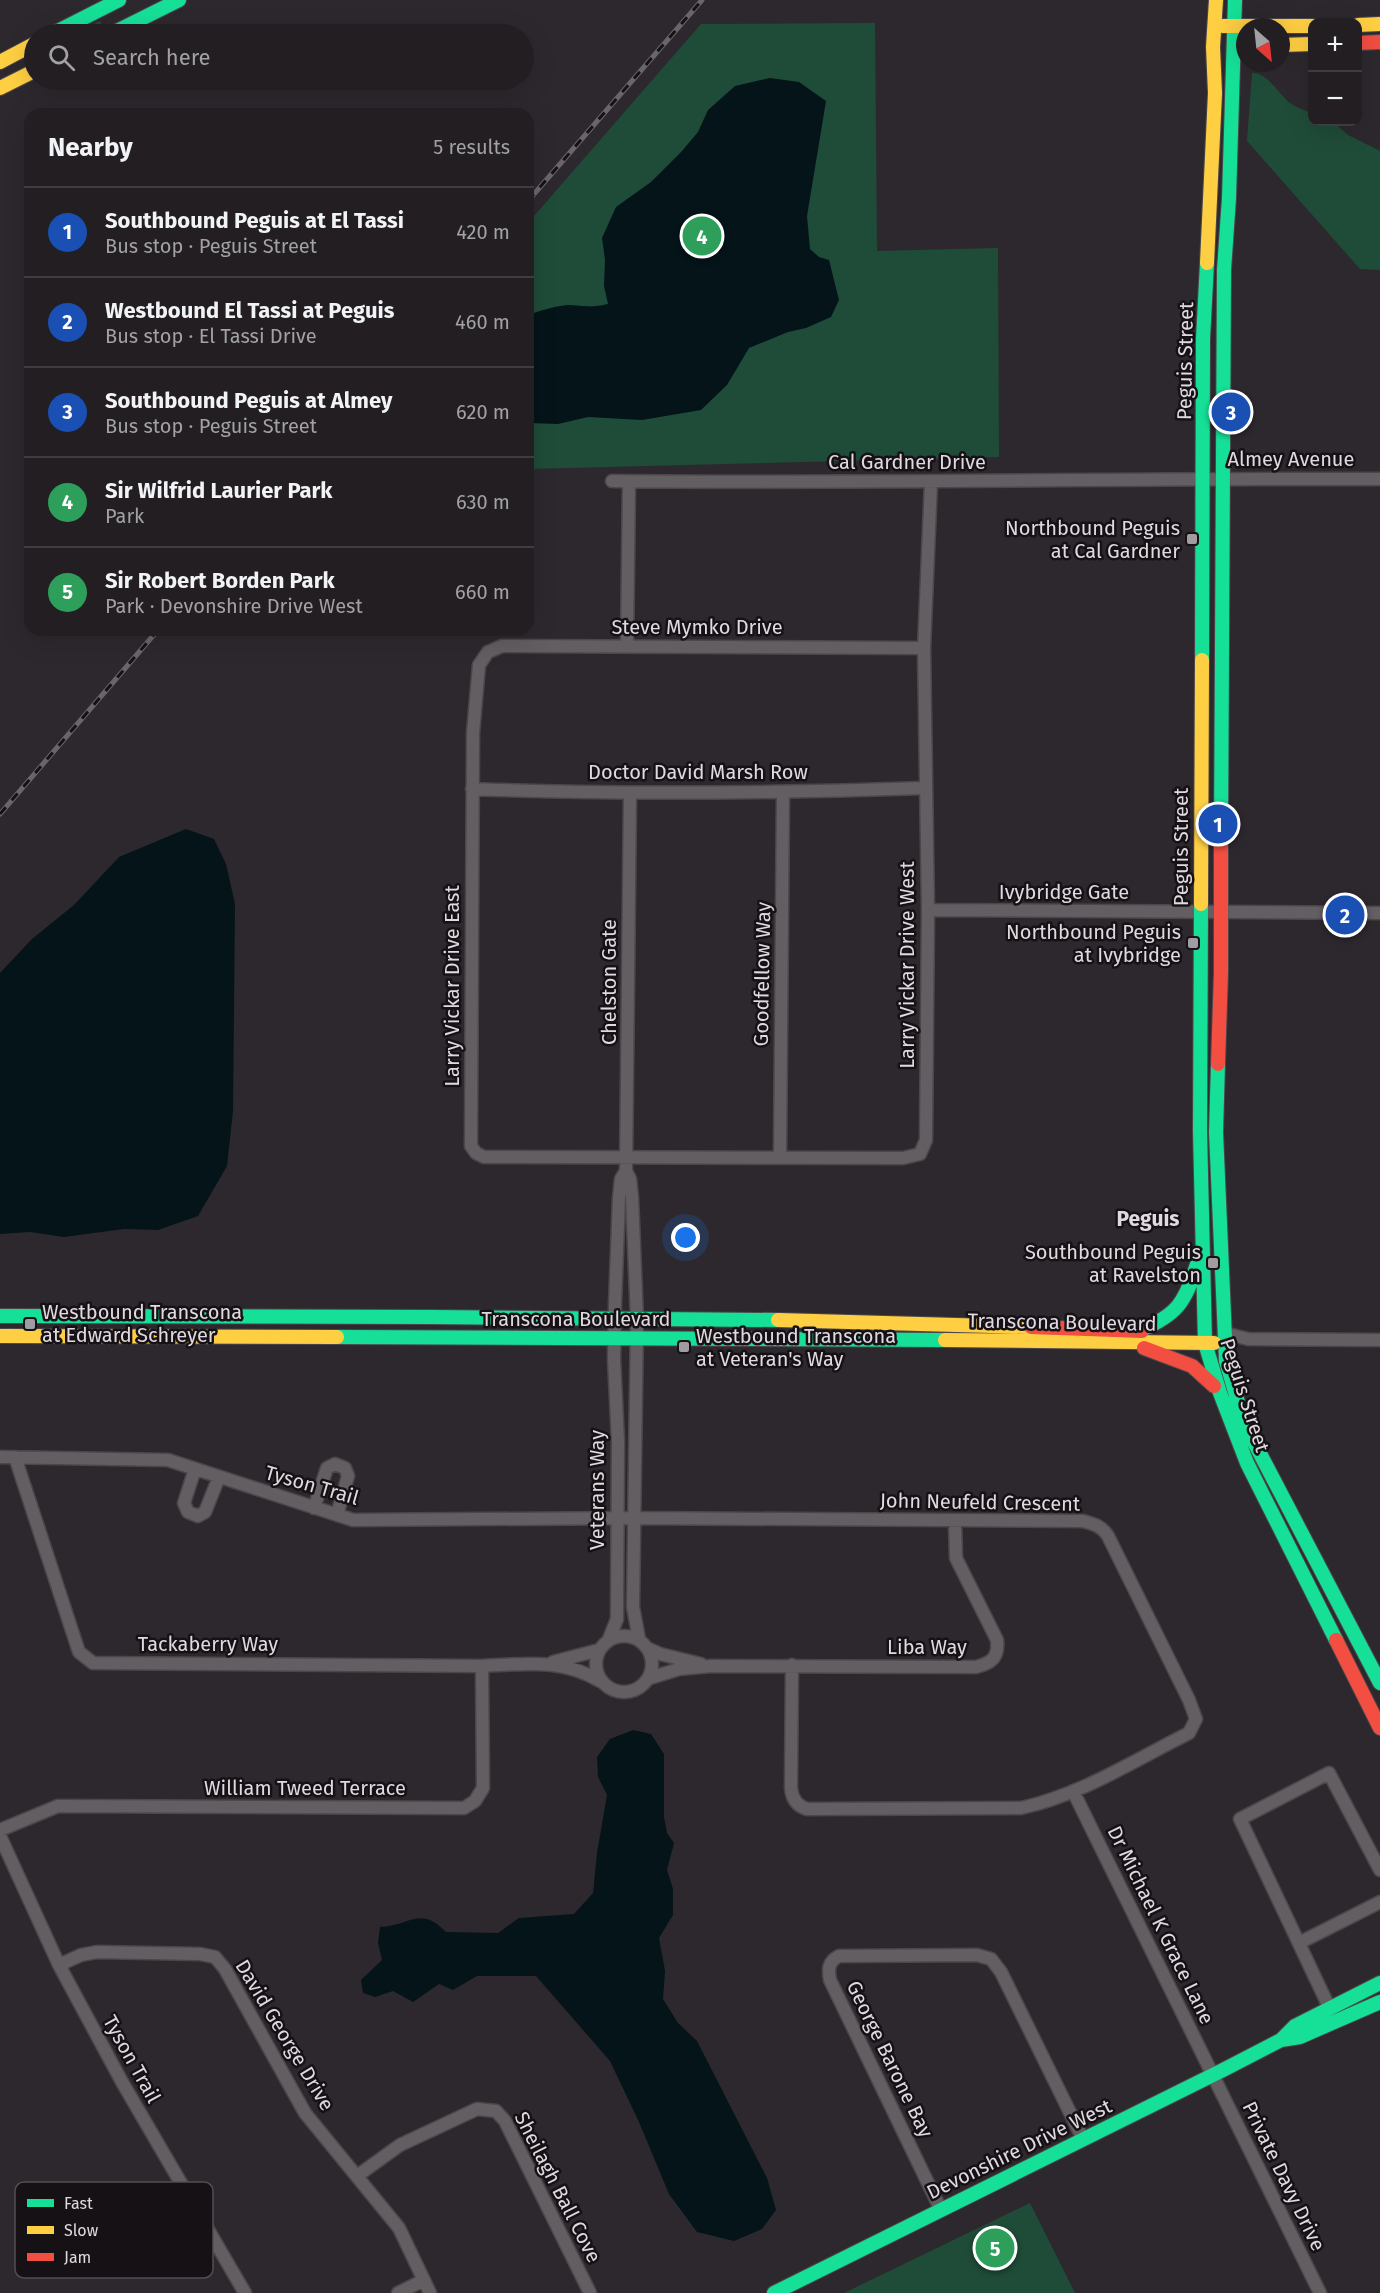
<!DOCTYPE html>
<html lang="en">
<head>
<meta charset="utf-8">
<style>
  body { margin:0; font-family:"Fira Sans",sans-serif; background:#2a272a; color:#f1f3f6 }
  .controls { position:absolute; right:18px; top:18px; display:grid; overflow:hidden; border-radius:12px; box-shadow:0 6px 24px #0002 }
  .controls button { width:54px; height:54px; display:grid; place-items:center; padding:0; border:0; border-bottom:2px solid #3f3c40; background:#221e22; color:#f1f3f6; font:30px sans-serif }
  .compass { position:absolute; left:1236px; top:18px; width:54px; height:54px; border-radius:50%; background:#221e22; box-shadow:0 6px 24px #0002; rotate:153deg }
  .you { position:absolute; left:686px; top:1238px; width:21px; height:21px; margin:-15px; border:4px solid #fff; border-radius:50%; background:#1a73e8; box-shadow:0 0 0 9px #1a73e833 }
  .badge { display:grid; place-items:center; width:39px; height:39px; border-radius:50%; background:#b45309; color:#fff; font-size:20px; font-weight:700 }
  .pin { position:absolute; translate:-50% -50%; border:3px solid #fff; box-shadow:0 2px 6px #0006 }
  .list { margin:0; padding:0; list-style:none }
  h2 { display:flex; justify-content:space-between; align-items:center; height:78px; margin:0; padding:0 24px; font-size:26px }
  h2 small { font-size:20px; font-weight:400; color:#a2a2a5 }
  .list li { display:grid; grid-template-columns:39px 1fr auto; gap:18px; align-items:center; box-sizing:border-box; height:90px; padding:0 24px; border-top:2px solid #3f3c40 }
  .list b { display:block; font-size:22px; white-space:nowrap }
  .list p { margin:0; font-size:20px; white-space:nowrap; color:#a2a2a5 }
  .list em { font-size:20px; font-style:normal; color:#a2a2a5 }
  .icon { flex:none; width:33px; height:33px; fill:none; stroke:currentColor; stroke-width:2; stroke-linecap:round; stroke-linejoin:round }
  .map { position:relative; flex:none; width:1380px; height:2293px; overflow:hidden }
  .search { position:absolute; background:#221e22; box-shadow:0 6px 24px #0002; left:24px; top:24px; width:510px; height:66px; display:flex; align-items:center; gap:15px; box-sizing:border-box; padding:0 21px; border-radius:33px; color:#a2a2a5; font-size:22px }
  .panel { position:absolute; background:#221e22; box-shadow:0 6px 24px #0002; left:24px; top:108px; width:510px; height:528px; border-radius:18px }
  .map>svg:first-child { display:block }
</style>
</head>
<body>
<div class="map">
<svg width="1380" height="2293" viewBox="0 0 1380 2293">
  <rect width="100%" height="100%" fill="#2d282e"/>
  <path fill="#1f4c38" d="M100 21 103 27 89 34H72Z
    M875 23 877 251 998 248 999 457 528 469V223L701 24Z
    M1252 73C1269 73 1278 94 1290 103 1296 108 1305 110 1312 113V122H1333L1348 135 1380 151V270L1360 269 1247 141Z
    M1030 2203 1075 2293H844Z"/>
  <path fill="#041419" d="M770 78 799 82 826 101 807 216 810 249 819 257 829 260 839 300 831 317 806 328 788 332 749 348 727 385 701 410 642 420 588 417 558 424 528 423V315C539 311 559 305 570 305 587 306 590 308 608 304L604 286 605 260 602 238 616 207 651 182 682 151 698 132 708 110 735 86Z
    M186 829 214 839 226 864 235 904 233 1111 227 1166 198 1216 158 1230 124 1229 64 1237 30 1232 0 1234V973L32 939 74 905 119 857Z
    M633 1730 651 1734 664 1754V1817L667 1833 674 1843 667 1870 673 1889V1915L659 1938 665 1971 663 1999 678 2023 697 2041 767 2178 776 2210 762 2229 734 2241 697 2232 669 2194 639 2122 610 2061 536 1976H477L453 1990 439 1984 413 2002 393 1991 375 1997 363 1993 361 1980 382 1960 378 1943 380 1927C410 1926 420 1905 446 1932L498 1933 519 1918 574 1914 593 1893 597 1853 607 1795 598 1777 597 1757 610 1739Z"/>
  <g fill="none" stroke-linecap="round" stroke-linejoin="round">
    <g stroke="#4a464a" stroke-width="15">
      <path id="street" d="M612 481C868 484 1124 478 1380 479
        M627 645 629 482
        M924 648 502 646 488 652 479 665 473 733 471 1146 476 1153 484 1157 903 1158 920 1154 926 1140 928 910 924 648 931 482
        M472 789C623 795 774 793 925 788
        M630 794 626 1171 630 1179 632 1197 637 1319 633 1607 639 1639
        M928 910 1380 913
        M780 1157 783 792
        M1224 1333 1248 1339 1380 1340
        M0 1457 168 1460 353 1520 632 1518 1083 1521C1094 1524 1102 1526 1108 1536L1189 1700 1196 1719 1189 1733C1135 1760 1081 1795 1021 1808L807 1809C797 1806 792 1799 791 1788L792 1665
        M15 1457 79 1652 93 1663 482 1666C525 1664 562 1658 600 1681
        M195 1469 184 1503 188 1512 198 1516 205 1512 219 1477
        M314 1508 327 1468 335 1464 345 1468 348 1476 337 1515
        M596 1664a28 28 0 1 1 56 0a28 28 0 1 1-56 0Z
        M609 1639 617 1619 618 1442 614 1359 615 1304 619 1198 621 1179 626 1171
        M649 1649 660 1654 701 1664
        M553 1662 599 1650
        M650 1678 679 1669 711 1666 976 1667C992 1663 999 1657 997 1640L956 1558 955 1522
        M1073 1791 1320 2293
        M0 1830 58 1806 464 1808 475 1801 483 1788 482 1666
        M0 1836 59 1965 122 2082 245 2293
        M1299 1943 1380 1902
        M59 1965 81 1955 97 1952 200 1954 215 1957 225 1969 305 2113 399 2228 430 2293
        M1330 2009 1240 1819 1329 1773 1380 1870
        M357 2176 400 2145 477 2109 496 2111 505 2121 590 2293
        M941 2210 830 1980C828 1969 828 1962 839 1956L977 1955 991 1959 1001 1972 1083 2139
        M398 2293 424 2280"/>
    </g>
    <g stroke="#4a464a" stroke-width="16">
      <path id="fast" d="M52 34 119 0
        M111 34 179 0
        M1202 660 1203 339 1207 263
        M1221 836 1224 270 1229 198 1235 0
        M1201 904 1200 1131 1205 1343 1220 1393 1247 1463 1336 1640
        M1218 1064 1216 1132 1226 1361 1244 1423 1380 1683
        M0 1316 429 1317 778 1320
        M1139 1331C1177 1315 1185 1303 1197 1264
        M337 1337 945 1340
        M1281 2040 1300 2037 1380 2002
        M774 2293 1223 2070 1281 2040 1295 2026 1380 1983"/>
    </g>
    <g stroke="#4a464a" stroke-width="16">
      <path id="slow" d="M1358 25 1380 24
        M1223 26H1312
        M1281 45 1312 44
        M0 62 34 44
        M0 88 34 71
        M1207 263 1215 93 1213 47 1216 0
        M1201 904 1202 660
        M778 1320 1031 1327
        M0 1336 337 1337
        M945 1340 1214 1343"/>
    </g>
    <g stroke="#4a464a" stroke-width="16">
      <path id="jam" d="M1358 43 1380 42
        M1218 1064 1221 972V836
        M1031 1327 1142 1331
        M1144 1348 1192 1366 1214 1386
        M1336 1640 1380 1728"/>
    </g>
    <use href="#street" stroke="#625e62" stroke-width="12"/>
    <use href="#fast" stroke="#16e098" stroke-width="14"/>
    <use href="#slow" stroke="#ffcf43" stroke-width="14"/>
    <use href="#jam" stroke="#f24e42" stroke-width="14"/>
    <g stroke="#69656a" stroke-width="5">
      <path id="rail" d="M528 201 702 0
        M0 814 158 630"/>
    </g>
    <use href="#rail" stroke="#151115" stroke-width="3" stroke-dasharray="9" stroke-linecap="butt"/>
  </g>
  <g fill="#a19ba2" stroke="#151115" stroke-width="2">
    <rect x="1186" y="533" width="12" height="12" rx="3"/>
    <rect x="1187" y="937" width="12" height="12" rx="3"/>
    <rect x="1207" y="1257" width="12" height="12" rx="3"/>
    <rect x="24" y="1318" width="12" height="12" rx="3"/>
    <rect x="678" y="1341" width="12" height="12" rx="3"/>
  </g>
  <g text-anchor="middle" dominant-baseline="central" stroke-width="5" stroke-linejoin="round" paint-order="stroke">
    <g font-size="20" fill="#e0d9e0" stroke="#151115">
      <text transform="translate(1185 361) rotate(-89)">Peguis Street</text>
      <text x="1291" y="459">Almey Avenue</text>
      <text x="907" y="462">Cal Gardner Drive</text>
      <text x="697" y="627">Steve Mymko Drive</text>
      <text x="698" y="772">Doctor David Marsh Row</text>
      <text transform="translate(1181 847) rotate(-90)">Peguis Street</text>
      <text x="1064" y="892">Ivybridge Gate</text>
      <text transform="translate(907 965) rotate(-90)">Larry Vickar Drive West</text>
      <text transform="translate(762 974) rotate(-89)">Goodfellow Way</text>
      <text transform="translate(609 982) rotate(-90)">Chelston Gate</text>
      <text transform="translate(452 986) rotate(-90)">Larry Vickar Drive East</text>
      <text x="576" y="1319">Transcona Boulevard</text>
      <text transform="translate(1062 1322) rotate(1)">Transcona Boulevard</text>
      <text transform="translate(1245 1395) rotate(72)">Peguis Street</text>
      <text transform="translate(312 1485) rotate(16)">Tyson Trail</text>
      <text transform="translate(597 1490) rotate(-90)">Veterans Way</text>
      <text transform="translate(980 1502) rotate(1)">John Neufeld Crescent</text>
      <text x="208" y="1644">Tackaberry Way</text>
      <text x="927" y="1647">Liba Way</text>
      <text x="305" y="1788">William Tweed Terrace</text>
      <text transform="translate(1161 1925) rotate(64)">Dr Michael K Grace Lane</text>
      <text transform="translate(285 2035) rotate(59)">David George Drive</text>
      <text transform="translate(132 2059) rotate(61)">Tyson Trail</text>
      <text transform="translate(890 2059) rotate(64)">George Barone Bay</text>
      <text transform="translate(1019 2149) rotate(-26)">Devonshire Drive West</text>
      <text transform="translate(1284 2176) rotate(64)">Private Davy Drive</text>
      <text transform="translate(558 2187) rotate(63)">Sheilagh Ball Cove</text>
    </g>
    <g font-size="20" fill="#e0d9e0" stroke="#151115" text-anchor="end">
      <text x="1180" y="528">Northbound Peguis<tspan x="1180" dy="23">at Cal Gardner</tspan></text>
      <text x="1181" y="932">Northbound Peguis<tspan x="1181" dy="23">at Ivybridge</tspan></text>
      <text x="1201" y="1252">Southbound Peguis<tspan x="1201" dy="23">at Ravelston</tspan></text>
      <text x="42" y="1312" text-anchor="start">Westbound Transcona<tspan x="42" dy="23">at Edward Schreyer</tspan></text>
      <text x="696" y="1336" text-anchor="start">Westbound Transcona<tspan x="696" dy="23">at Veteran's Way</tspan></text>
    </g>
    <g font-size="21" font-weight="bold" fill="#e0d9e0" stroke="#151115">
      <text x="1148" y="1219">Peguis</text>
    </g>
  </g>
  <rect x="15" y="2182" width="198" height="96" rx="9" fill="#151115" stroke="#524d52" stroke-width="1.5"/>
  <rect x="27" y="2199" width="27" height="8" fill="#16e098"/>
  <rect x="27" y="2226" width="27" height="8" fill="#ffcf43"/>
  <rect x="27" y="2253" width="27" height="8" fill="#f24e42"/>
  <g font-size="16" fill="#e0d9e0">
    <text x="64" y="2209">Fast</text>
    <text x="64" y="2236">Slow</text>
    <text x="64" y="2263">Jam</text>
  </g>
</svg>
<div class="controls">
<button>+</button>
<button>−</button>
</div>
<svg class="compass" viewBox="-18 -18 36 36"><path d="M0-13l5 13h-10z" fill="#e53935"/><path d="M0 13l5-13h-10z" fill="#a2a2a5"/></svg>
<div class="you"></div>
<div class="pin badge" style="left:1218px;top:824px;background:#1a4fb4">1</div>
<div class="pin badge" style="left:1345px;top:915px;background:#1a4fb4">2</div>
<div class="pin badge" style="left:1231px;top:412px;background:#1a4fb4">3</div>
<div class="pin badge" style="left:702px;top:236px;background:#2e9e5b">4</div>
<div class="pin badge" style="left:995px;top:2248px;background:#2e9e5b">5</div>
<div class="search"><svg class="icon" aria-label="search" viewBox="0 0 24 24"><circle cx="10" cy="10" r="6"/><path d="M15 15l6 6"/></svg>Search here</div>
<section class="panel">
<h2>Nearby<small>5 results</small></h2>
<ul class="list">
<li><span class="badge" style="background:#1a4fb4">1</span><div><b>Southbound Peguis at El Tassi</b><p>Bus stop · Peguis Street</p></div><em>420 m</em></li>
<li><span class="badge" style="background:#1a4fb4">2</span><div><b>Westbound El Tassi at Peguis</b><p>Bus stop · El Tassi Drive</p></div><em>460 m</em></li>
<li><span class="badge" style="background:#1a4fb4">3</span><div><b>Southbound Peguis at Almey</b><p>Bus stop · Peguis Street</p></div><em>620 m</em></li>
<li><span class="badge" style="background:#2e9e5b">4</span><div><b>Sir Wilfrid Laurier Park</b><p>Park</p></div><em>630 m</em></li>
<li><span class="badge" style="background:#2e9e5b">5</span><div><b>Sir Robert Borden Park</b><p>Park · Devonshire Drive West</p></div><em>660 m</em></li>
</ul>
</section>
</div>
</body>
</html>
